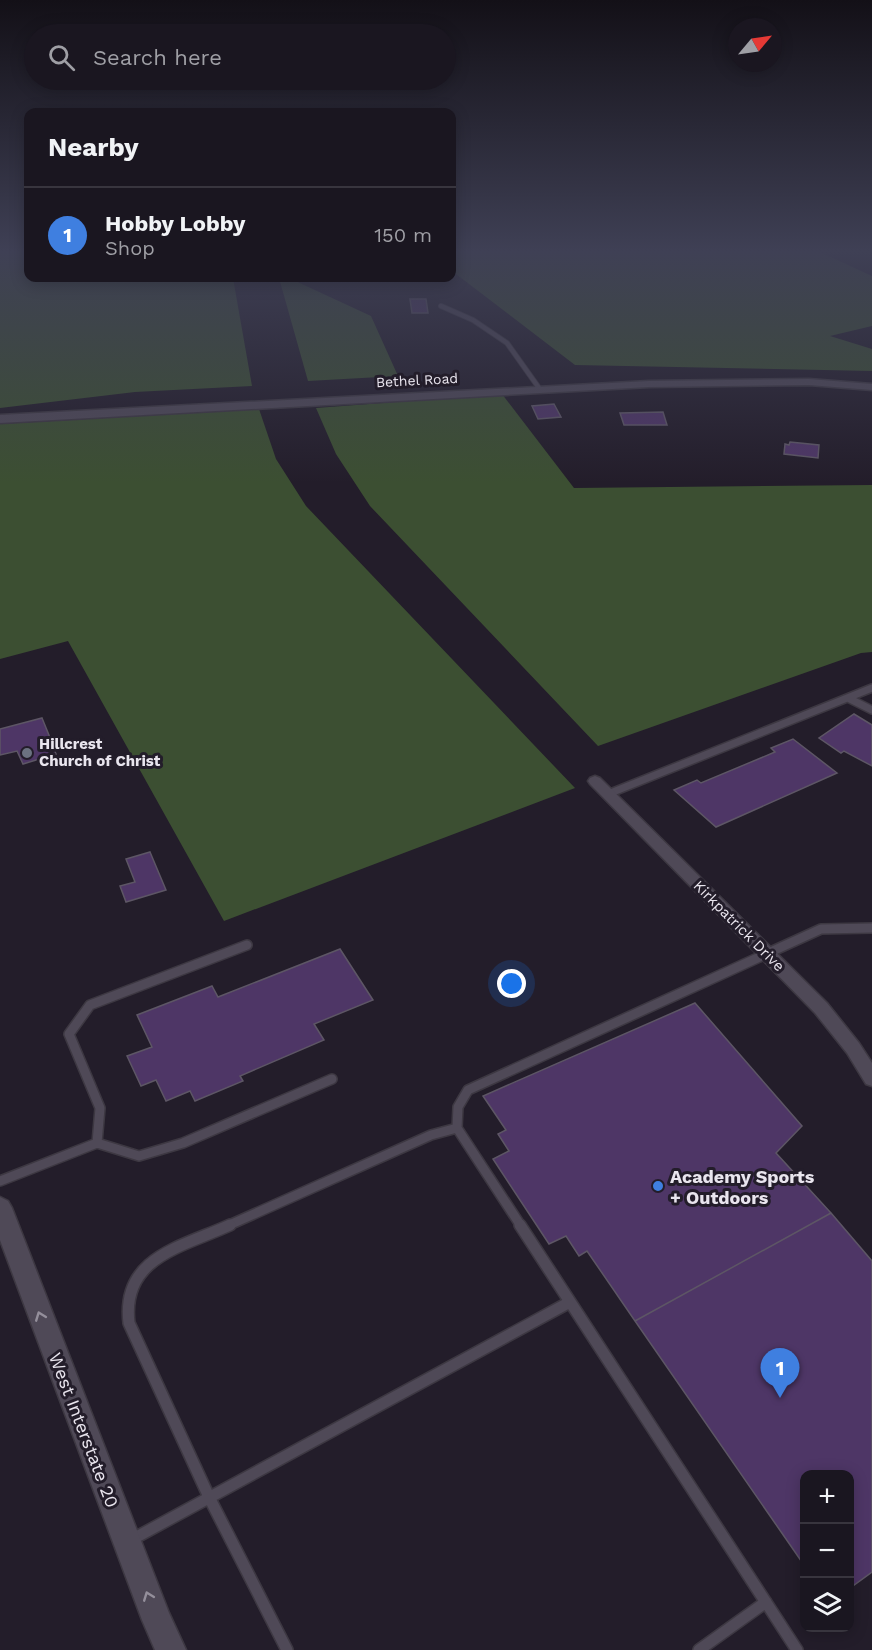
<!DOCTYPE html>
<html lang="en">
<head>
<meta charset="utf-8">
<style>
  body { margin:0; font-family:"Work Sans",sans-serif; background:#231f29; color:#f1f3f6 }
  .controls { position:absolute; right:18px; bottom:18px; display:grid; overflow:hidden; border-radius:12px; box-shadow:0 3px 15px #0003 }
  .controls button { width:54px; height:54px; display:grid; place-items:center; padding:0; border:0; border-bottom:2px solid #38353e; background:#1a1620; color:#f1f3f6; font:30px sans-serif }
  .compass { position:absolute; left:728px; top:18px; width:54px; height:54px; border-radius:50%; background:#1a1620; box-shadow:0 3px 15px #0003; rotate:61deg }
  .you { position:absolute; left:512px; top:984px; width:21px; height:21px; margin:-15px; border:4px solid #fff; border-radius:50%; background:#1a73e8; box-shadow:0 0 0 9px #1a73e833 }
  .badge { display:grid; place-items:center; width:39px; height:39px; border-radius:50%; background:#b45309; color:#fff; font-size:20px; font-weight:700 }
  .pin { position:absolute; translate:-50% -50px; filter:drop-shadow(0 2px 3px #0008) }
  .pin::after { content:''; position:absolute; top:32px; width:21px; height:18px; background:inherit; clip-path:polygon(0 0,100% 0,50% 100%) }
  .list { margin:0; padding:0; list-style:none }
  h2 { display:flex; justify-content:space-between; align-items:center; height:78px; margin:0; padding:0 24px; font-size:26px }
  h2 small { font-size:20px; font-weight:400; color:#9f9fa5 }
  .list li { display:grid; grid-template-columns:39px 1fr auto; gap:18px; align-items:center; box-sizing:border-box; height:96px; padding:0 24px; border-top:2px solid #38353e }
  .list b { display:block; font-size:22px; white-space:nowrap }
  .list p { margin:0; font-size:20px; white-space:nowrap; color:#9f9fa5 }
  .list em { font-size:20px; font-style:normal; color:#9f9fa5 }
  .icon { flex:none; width:33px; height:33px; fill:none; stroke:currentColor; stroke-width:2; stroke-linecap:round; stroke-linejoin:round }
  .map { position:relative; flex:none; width:872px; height:1650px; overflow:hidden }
  .search { position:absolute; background:#1a1620; box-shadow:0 3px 15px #0003; left:24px; top:24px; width:432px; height:66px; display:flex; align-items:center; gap:15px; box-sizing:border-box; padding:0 21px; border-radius:33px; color:#9f9fa5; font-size:22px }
  .panel { position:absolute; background:#1a1620; box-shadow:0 3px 15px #0003; left:24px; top:108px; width:432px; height:174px; border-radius:12px }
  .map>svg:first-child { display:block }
</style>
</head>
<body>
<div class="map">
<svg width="872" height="1650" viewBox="0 0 872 1650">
  <rect width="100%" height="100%" fill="#231d2a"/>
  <path fill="#3c4f32" d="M0 252H28V278H233L252 386 135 392 0 408Z
    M452 252H820L872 276V326L830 336 872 349V371L575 365 452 271Z
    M279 278H289L371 316 398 376 308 381Z
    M502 394 574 488 872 485V652L861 653 598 746 370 506 336 454 316 408Z
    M259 409 276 459 306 506 575 788 224 921 68 641 0 659V424Z"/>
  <path fill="#4e3666" stroke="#5d5665" stroke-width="1.5" d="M410 299H426L428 313H412Z
    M554 404 561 417 538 419 532 406Z
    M663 412 667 425H624L620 413Z
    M790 442 819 445 818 458 784 454 785 444 789 445Z
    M854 714 872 725V766L844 751 841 753 819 738Z
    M42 718 51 740 58 738 62 746 54 749 56 754 23 764 17 751 0 755V729Z
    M793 739 837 773 716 827 674 790 697 780 701 783 775 752 771 748Z
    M150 852 166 890 126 902 120 886 135 882 126 859Z
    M340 949 373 1000 314 1024 324 1040 240 1076 243 1081 195 1101 190 1091 166 1101 156 1080 141 1086 127 1056 152 1047 137 1015 212 986 218 997Z
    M695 1003 802 1126 776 1153 831 1213 635 1321 587 1251 579 1256 566 1236 549 1244 493 1159 509 1151 498 1134 506 1130 483 1096Z
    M831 1213 872 1261V1572L850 1588V1474H804V1565L635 1321Z"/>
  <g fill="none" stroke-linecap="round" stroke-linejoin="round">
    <g stroke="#3d3842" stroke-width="6">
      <path id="service-far3" d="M441 306 473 320 507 343 539 388"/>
    </g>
    <g stroke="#3d3842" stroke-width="10">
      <path id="service-far2" d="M848 698 872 710
        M608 794 872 688"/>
    </g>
    <g stroke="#3d3842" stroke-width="12">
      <path id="service-far1" d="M97 1143 100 1108 69 1034 90 1005 247 945
        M0 1181 97 1143 139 1156 183 1143 332 1079
        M227 1226 431 1135 457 1128
        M521 1226 457 1128 458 1107 468 1090 821 929 872 928"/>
    </g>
    <g stroke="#3d3842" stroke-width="14">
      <path id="service" d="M230 1225C182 1247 121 1257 129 1323L209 1497 287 1650
        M520 1225 797 1650
        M131 1540 570 1302
        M699 1650 766 1602"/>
    </g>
    <g stroke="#3d3842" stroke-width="3">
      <path id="minor" d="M595 776 600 778 827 1003 859 1043 872 1063V1086L866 1084 847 1053 815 1013 590 784 588 781 590 778Z"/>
    </g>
    <g stroke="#3d3842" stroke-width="3">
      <path id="secondary" d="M809 379 872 384V390L809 385 649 387 0 423V415L649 381Z
        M0 1197 8 1201 12 1208 169 1613 186 1650H155L142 1620 0 1240Z"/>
    </g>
    <use href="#service-far3" stroke="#4f4957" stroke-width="4.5"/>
    <use href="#service-far2" stroke="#4f4957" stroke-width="7"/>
    <use href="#service-far1" stroke="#4f4957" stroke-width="9"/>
    <use href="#service" stroke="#4f4957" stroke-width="11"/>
    <use href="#minor" fill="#4f4957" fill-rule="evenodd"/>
    <use href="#secondary" fill="#4f4957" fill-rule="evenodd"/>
  </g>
  <defs><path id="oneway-chevron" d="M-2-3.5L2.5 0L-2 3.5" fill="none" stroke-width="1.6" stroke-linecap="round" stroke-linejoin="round" transform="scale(1.5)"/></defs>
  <g stroke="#948f9b">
    <use href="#oneway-chevron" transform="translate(40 1316) rotate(-111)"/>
    <use href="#oneway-chevron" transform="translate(148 1596) rotate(-111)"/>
  </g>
  <linearGradient id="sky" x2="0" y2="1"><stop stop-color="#131017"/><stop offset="0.52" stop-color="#3f4055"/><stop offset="1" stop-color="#3f4055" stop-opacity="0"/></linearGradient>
  <rect width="872" height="483" fill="url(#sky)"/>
  <circle fill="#6b7280" stroke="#231d2a" stroke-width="2" cx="27" cy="753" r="6"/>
  <circle fill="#3f7fe0" stroke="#231d2a" stroke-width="2" cx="658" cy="1186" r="6"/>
  <g text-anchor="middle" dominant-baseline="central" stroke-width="6" stroke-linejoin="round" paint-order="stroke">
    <g font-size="14" fill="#e9e5ee" stroke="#231d2a">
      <text transform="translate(417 380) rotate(-3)">Bethel Road</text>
    </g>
    <g font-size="15" font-weight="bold" fill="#e9e5ee" stroke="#231d2a" text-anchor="start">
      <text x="39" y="744">Hillcrest<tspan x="39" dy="17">Church of Christ</tspan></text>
    </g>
    <g font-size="15" fill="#e9e5ee" stroke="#231d2a">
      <text transform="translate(739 926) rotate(45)">Kirkpatrick Drive</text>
    </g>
    <g font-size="18" font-weight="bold" fill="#e9e5ee" stroke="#231d2a" text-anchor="start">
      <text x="670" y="1176">Academy Sports<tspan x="670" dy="21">+ Outdoors</tspan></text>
    </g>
    <g font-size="18" fill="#e9e5ee" stroke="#231d2a">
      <text transform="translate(84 1430) rotate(69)">West Interstate 20</text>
    </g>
  </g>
</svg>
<div class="controls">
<button>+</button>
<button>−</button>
<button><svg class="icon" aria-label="layers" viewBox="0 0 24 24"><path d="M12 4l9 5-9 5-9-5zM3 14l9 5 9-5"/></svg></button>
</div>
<svg class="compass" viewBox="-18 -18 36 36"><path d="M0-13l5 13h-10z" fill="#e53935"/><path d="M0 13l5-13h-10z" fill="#9f9fa5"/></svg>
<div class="you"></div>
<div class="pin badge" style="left:780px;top:1398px;background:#3f7fe0">1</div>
<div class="search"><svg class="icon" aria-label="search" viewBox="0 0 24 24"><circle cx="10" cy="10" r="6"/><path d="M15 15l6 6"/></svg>Search here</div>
<section class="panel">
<h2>Nearby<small></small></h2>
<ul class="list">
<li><span class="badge" style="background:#3f7fe0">1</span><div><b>Hobby Lobby</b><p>Shop</p></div><em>150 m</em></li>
</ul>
</section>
</div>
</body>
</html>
